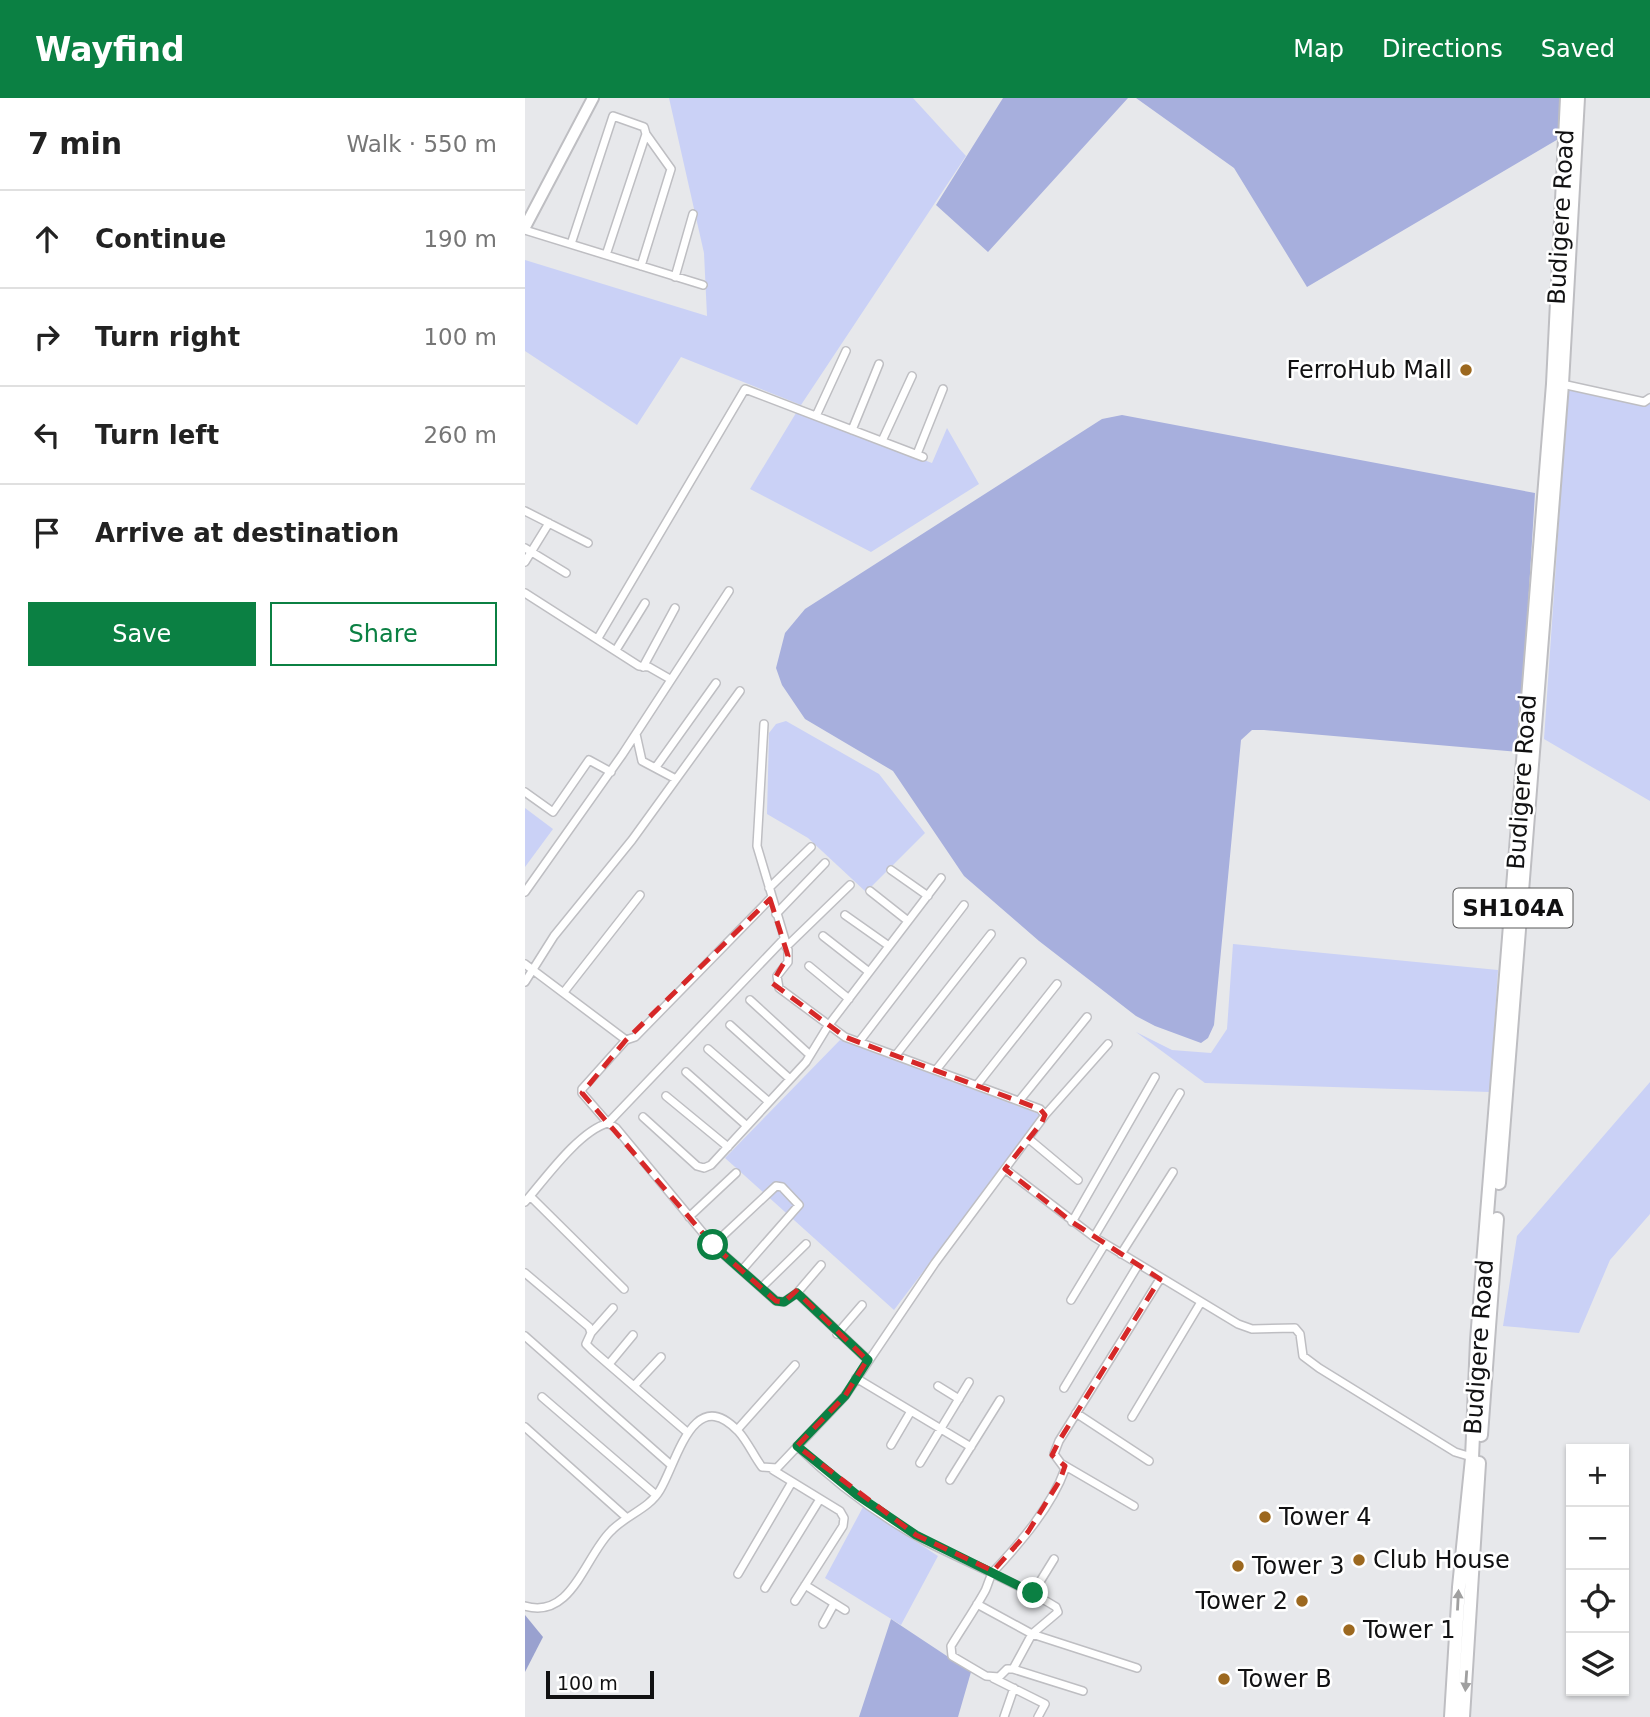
<!DOCTYPE html>
<html lang="en">
<head>
<meta charset="utf-8">
<style>
  body { margin:0; font-family:"DejaVu Sans",sans-serif; background:#f2f2f2; color:#222 }
  .controls { position:absolute; right:21px; bottom:21px; display:grid; overflow:hidden; border-radius:0px; box-shadow:0 2px 5px #0004 }
  .controls button { width:63px; height:63px; display:grid; place-items:center; padding:0; border:0; border-bottom:2px solid #e0e0e0; background:#fff; color:#222; font:35px sans-serif }
  .scale { position:absolute; left:21px; bottom:18px; width:108px; box-sizing:border-box; padding-left:7px; border:4px solid #111112; border-top:0; font-size:19px; line-height:24px; white-space:nowrap; color:#111112; -webkit-text-stroke:5px #fff; paint-order:stroke }
  .stop { position:absolute; width:21px; height:21px; margin:-16px; border:5px solid #0b8043; border-radius:50%; background:#fff }
  .stop.end { background:#0b8043; border-color:#fff; box-shadow:0 2px 7px #0008 }
  .list { margin:0; padding:0; list-style:none }
  h2 { display:flex; justify-content:space-between; align-items:center; height:91px; margin:0; padding:0 28px; font-size:30px }
  h2 small { font-size:23px; font-weight:400; color:#767676 }
  .list li { display:grid; grid-template-columns:46px 1fr auto; gap:21px; align-items:center; box-sizing:border-box; height:98px; padding:0 28px; border-top:2px solid #e0e0e0 }
  .list b { display:block; font-size:26px; white-space:nowrap }
  .list em { font-size:23px; font-style:normal; color:#767676 }
  .actions { display:flex; gap:14px; padding:21px 28px }
  .actions a { flex:1; padding:16px 0; border:2px solid #0b8043; border-radius:0px; text-align:center; font-size:24px; color:#0b8043 }
  .actions .main { background:#0b8043; color:#fff }
  .icon { flex:none; width:38px; height:38px; fill:none; stroke:currentColor; stroke-width:2; stroke-linecap:round; stroke-linejoin:round }
  .map { position:relative; flex:none; width:1125px; height:1619px; overflow:hidden }
  header { display:flex; align-items:center; gap:42px; box-sizing:border-box; height:98px; padding:0 35px; background:#0b8043; color:#fff }
  header strong { font-size:33px }
  nav { display:flex; gap:38px; margin-inline-start:auto; font-size:24px }
  main { display:flex }
  aside { flex:1; background:#fff }
  .map>svg:first-child { display:block }
</style>
</head>
<body>
<header>
<strong>Wayfind</strong>
<nav><a>Map</a><a>Directions</a><a>Saved</a></nav>
</header>
<main>
<aside>
<h2>7 min<small>Walk · 550 m</small></h2>
<ul class="list">
<li><svg class="icon" aria-label="ahead" viewBox="0 0 24 24"><path d="M12 20V5M6 11l6-6 6 6"/></svg><div><b>Continue</b></div><em>190 m</em></li>
<li><svg class="icon" aria-label="right" viewBox="0 0 24 24"><path d="M7 20v-9h11M14 6l5 5-5 5"/></svg><div><b>Turn right</b></div><em>100 m</em></li>
<li><svg class="icon" aria-label="left" viewBox="0 0 24 24"><path d="M17 20v-9H6M10 6l-5 5 5 5"/></svg><div><b>Turn left</b></div><em>260 m</em></li>
<li><svg class="icon" aria-label="arrive" viewBox="0 0 24 24"><path d="M6 21V4h12l-3 4 3 4H6"/></svg><div><b>Arrive at destination</b></div></li>
</ul>
<div class="actions"><a class="main">Save</a><a>Share</a></div>
</aside>
<div class="map">
<svg width="1125" height="1619" viewBox="0 0 1125 1619">
  <rect width="100%" height="100%" fill="#e7e8eb"/>
  <path fill="#cad1f6" d="M144 0H388L441 58 276 307 156 259 112 327 0 253V162L182 218 179 155Z
    M1043 291 1121 308 1125 305V703L1019 641Z
    M271 315 407 365 422 330 454 386 346 454 225 391Z
    M261 623 354 676 400 735 341 794 283 740 242 716 244 635 251 626Z
    M0 710 28 731 0 769Z
    M708 846 973 872 965 994 680 985 611 934 647 952 686 955 702 931Z
    M315 942 517 1017 369 1212 200 1060Z
    M1125 984V1116L1085 1162 1054 1235 978 1228 992 1138Z
    M338 1409 413 1458 376 1527 300 1480Z"/>
  <path fill="#a7afdd" d="M478 0H603L463 154 411 107Z
    M611 0H1034L1035 40 782 189 709 70Z
    M597 317 1010 395 994 654 739 632H727L716 642 689 927 683 940 676 945 630 928 611 918 514 843 439 778 368 673 280 621 257 587 251 570 260 535 280 511 577 321Z
    M366 1521 446 1574 433 1619H334Z"/>
  <path fill="#99a1cf" d="M0 1517 18 1539 0 1574Z"/>
  <g fill="none" stroke-linecap="round" stroke-linejoin="round">
    <g stroke="#bebec2" stroke-width="10">
      <path id="street" d="M0 132 178 187
        M46 146 88 18 119 29 121 36 81 157
        M116 168 146 71 121 36
        M150 179 168 116
        M1037 286 1119 304 1125 300
        M291 318 321 253
        M327 332 354 266
        M357 343 387 278
        M392 356 418 291
        M0 413 63 445
        M0 450 41 475
        M0 464 24 425
        M0 495 114 568 124 569 145 581
        M73 540 220 291 398 359
        M91 552 120 505
        M118 569 150 510
        M111 636 117 663 149 680
        M131 669 191 585
        M0 694 28 714 64 662 86 674
        M366 772 403 798
        M244 790 286 749
        M345 793 383 823
        M0 794 97 657 204 493
        M251 816 300 765
        M320 817 364 848
        M298 838 344 874
        M261 849 325 787
        M0 866 101 942 110 939 245 801
        M284 868 324 901
        M0 884 29 838 107 742 215 593
        M39 894 115 797
        M225 902 285 957
        M205 927 265 981
        M101 942 57 991V995L83 1025 258 842
        M334 944 439 807
        M183 951 244 1004
        M371 957 466 836
        M411 972 497 864
        M161 974 222 1028
        M452 987 532 886
        M141 998 203 1049
        M494 1003 562 919
        M520 1017 583 946
        M118 1019 172 1068 179 1070 186 1067 281 964 303 928 416 780
        M504 1041 553 1082
        M480 1071 569 1139 713 1226 727 1231 770 1230 775 1236 778 1258 794 1270 930 1354 950 1360
        M5 1098 99 1191
        M0 1104C20 1081 54 1033 83 1025L91 1030 188 1147 251 1203 259 1204 272 1195 343 1262
        M164 1119 211 1075
        M547 1124 630 979
        M569 1139 655 995
        M188 1147 251 1088 257 1089 274 1107 217 1172
        M596 1156 648 1074
        M0 1175 64 1229 66 1235 61 1246 67 1252 163 1335
        M237 1189 281 1146
        M272 1195 296 1167
        M546 1202 580 1146
        M66 1235 88 1210
        M312 1236 337 1207
        M0 1238 146 1367
        M84 1266 108 1237
        M331 1280 446 1349
        M109 1288 136 1259
        M413 1288 434 1301
        M539 1290 613 1167
        M17 1299 131 1397
        M551 1315 624 1363
        M607 1319 676 1204
        M0 1329 102 1420
        M212 1332 270 1267
        M366 1347 386 1313
        M272 1348C309 1384 356 1419 402 1444 445 1466 489 1483 531 1509L533 1514 507 1536 488 1571
        M395 1365 444 1284
        M537 1366 609 1408
        M248 1372 315 1413 319 1420 318 1428 270 1503
        M425 1382 475 1302
        M213 1476 267 1384
        M280 1487 320 1512
        M240 1490 295 1401
        M508 1495 529 1461
        M452 1506 507 1536 612 1570
        M0 1508C47 1522 60 1458 86 1433 101 1417 124 1411 135 1392 152 1364 168 1286 213 1333 223 1344 228 1357 237 1369L252 1370 320 1298 410 1165 520 1017 515 1011 320 939 254 890 252 878 263 864V852L232 748 239 626
        M298 1526 309 1506
        M468 1580 520 1606 513 1619
        M558 1593 488 1571H482L474 1579 461 1578 427 1558 426 1548C437 1530 450 1511 460 1493 463 1487 465 1477 469 1473 495 1445 527 1408 540 1371L529 1356 534 1343 635 1181
        M479 1619 489 1590"/>
    </g>
    <g stroke="#bebec2" stroke-width="14">
      <path id="secondary" d="M0 129 68 0"/>
    </g>
    <g stroke="#bebec2" stroke-width="16">
      <path id="primary" d="M974 1085 1037 286 1053 0
        M956 1337 972 1121
        M926 1619 934 1489 947 1360 952 1242 1028 286 1042 0
        M938 1619 954 1365"/>
    </g>
    <use href="#street" stroke="#fff" stroke-width="7"/>
    <use href="#secondary" stroke="#fff" stroke-width="10"/>
    <use href="#primary" stroke="#fff" stroke-width="12"/>
  </g>
  <defs><path id="oneway-solid" d="M-6-.8H1V-3.2L6.5 0L1 3.2V.8H-6Z" transform="scale(1.75)"/></defs>
  <g fill="#a0a0a0">
    <use href="#oneway-solid" transform="translate(933 1502) rotate(-87)"/>
    <use href="#oneway-solid" transform="translate(941 1583) rotate(94)"/>
  </g>
  <g fill="none" stroke-linecap="round" stroke-linejoin="round">
    <path stroke="#0b8043" stroke-width="9" d="M188 1147 251 1203 259 1204 272 1195 343 1262 320 1298 272 1348 332 1397 391 1437 508 1495"/>
  </g>
  <path fill="none" stroke="#d62828" stroke-width="5" stroke-dasharray="14 9" stroke-linejoin="round" d="M245 801 263 858 247 885 320 939 515 1011 520 1017 517 1024 480 1071 547 1124 635 1181 534 1343 527 1357 540 1368 535 1382 503 1434 468 1473 391 1437 272 1348 320 1298 342 1262 271 1193 259 1204 251 1203 188 1147 57 995 101 942Z"/>
  <g fill="#9c681f" stroke="#fff" stroke-width="2.5">
    <circle cx="941" cy="272" r="7"/>
    <circle cx="740" cy="1419" r="7"/>
    <circle cx="834" cy="1462" r="7"/>
    <circle cx="713" cy="1468" r="7"/>
    <circle cx="777" cy="1503" r="7"/>
    <circle cx="824" cy="1532" r="7"/>
    <circle cx="699" cy="1581" r="7"/>
  </g>
  <g text-anchor="middle" dominant-baseline="central" stroke-width="5" stroke-linejoin="round" paint-order="stroke">
    <rect fill="#fff" stroke="#585859" stroke-width="2" x="928.5" y="790.5" width="119" height="39" rx="5"/>
    <g font-size="23" font-weight="bold" fill="#111112">
      <text x="988" y="810">SH104A</text>
    </g>
    <g font-size="24" fill="#111112" stroke="#fff">
      <text transform="translate(1036 119) rotate(-87)">Budigere Road</text>
      <text transform="translate(997 684) rotate(-86)">Budigere Road</text>
      <text transform="translate(954 1249) rotate(-86)">Budigere Road</text>
    </g>
    <g font-size="24" fill="#111112" stroke="#fff" text-anchor="start">
      <text x="927" y="272" text-anchor="end">FerroHub Mall</text>
      <text x="754" y="1419">Tower 4</text>
      <text x="848" y="1462">Club House</text>
      <text x="727" y="1468">Tower 3</text>
      <text x="763" y="1503" text-anchor="end">Tower 2</text>
      <text x="838" y="1532">Tower 1</text>
      <text x="713" y="1581">Tower B</text>
    </g>
  </g>
</svg>
<div class="controls">
<button>+</button>
<button>−</button>
<button><svg class="icon" aria-label="locate" viewBox="0 0 24 24"><circle cx="12" cy="12" r="6"/><path d="M12 2v4M12 18v4M2 12h4M18 12h4"/></svg></button>
<button><svg class="icon" aria-label="layers" viewBox="0 0 24 24"><path d="M12 4l9 5-9 5-9-5zM3 14l9 5 9-5"/></svg></button>
</div>
<div class="scale">100 m</div>
<div class="stop" style="left:188px;top:1147px"></div>
<div class="stop end" style="left:508px;top:1495px"></div>
</div>
</main>
</body>
</html>
